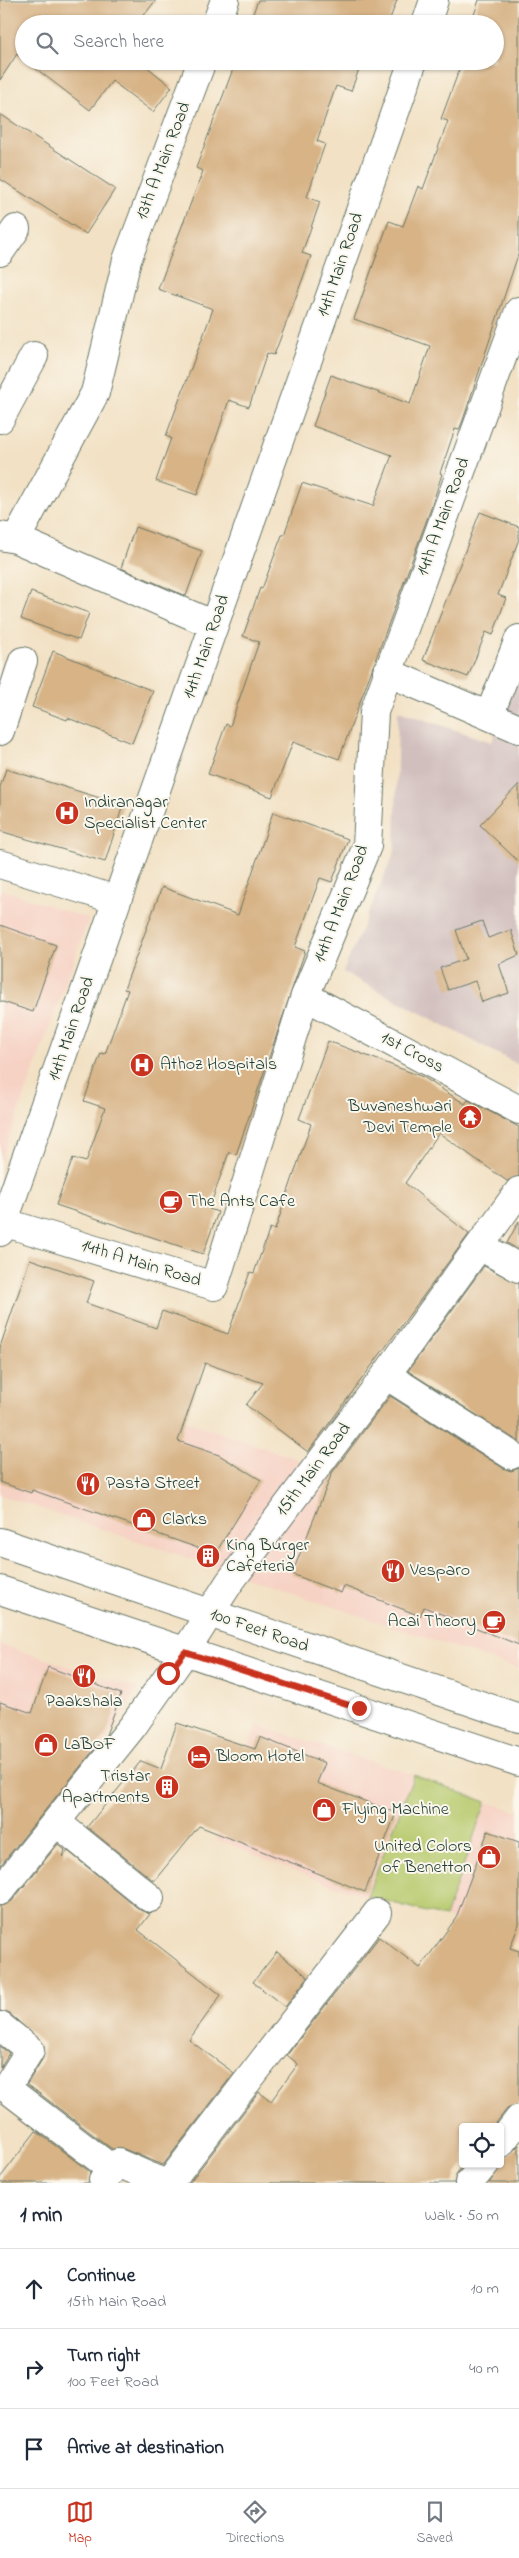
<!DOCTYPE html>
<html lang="en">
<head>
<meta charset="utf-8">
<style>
  body { margin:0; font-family:"Indie Flower",sans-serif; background:#f6f6f7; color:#1f2937 }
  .controls { position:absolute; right:15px; bottom:15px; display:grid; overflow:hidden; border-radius:5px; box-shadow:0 1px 4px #0004 }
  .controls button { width:45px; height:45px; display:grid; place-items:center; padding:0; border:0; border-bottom:1px solid #e0e1e3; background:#fff; color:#1f2937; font:25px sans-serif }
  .stop { position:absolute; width:15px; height:15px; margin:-11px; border:4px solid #c8321e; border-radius:50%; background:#fff }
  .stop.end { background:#c8321e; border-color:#fff; box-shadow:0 1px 5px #0008 }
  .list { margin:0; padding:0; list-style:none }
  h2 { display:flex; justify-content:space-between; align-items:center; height:65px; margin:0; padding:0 20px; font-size:21px }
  h2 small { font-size:16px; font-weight:400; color:#747a83 }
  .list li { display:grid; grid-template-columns:32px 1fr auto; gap:15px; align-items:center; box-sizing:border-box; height:80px; padding:0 20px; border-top:1px solid #e0e1e3 }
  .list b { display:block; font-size:19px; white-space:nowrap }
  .list p { margin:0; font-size:16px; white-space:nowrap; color:#747a83 }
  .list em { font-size:16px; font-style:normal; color:#747a83 }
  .icon { flex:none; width:28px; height:28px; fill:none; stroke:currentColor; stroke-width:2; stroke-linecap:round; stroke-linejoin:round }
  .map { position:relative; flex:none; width:519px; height:2183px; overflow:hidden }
  .search { position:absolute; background:#fff; box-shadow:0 1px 4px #0004; left:15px; right:15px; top:15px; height:55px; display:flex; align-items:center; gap:12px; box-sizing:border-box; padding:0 18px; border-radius:28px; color:#747a83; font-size:19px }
  .sheet { height:305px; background:#fff }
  nav { display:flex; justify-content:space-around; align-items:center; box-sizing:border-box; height:70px; border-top:1px solid #e0e1e3; background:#fff; font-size:14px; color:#747a83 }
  nav a { display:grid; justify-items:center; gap:2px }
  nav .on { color:#c8321e }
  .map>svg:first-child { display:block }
</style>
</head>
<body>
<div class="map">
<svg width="519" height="2183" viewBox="0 0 519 2183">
  <rect width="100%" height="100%" fill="#fbf7ec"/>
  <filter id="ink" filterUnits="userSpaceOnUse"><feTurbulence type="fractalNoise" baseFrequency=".02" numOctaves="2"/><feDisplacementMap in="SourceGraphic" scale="10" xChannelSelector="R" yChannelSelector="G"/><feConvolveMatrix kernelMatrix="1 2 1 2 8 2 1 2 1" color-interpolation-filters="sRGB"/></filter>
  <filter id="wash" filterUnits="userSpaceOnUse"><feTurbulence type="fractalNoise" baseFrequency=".0096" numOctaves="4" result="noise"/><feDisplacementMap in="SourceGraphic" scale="20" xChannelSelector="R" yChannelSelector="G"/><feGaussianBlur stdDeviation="1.12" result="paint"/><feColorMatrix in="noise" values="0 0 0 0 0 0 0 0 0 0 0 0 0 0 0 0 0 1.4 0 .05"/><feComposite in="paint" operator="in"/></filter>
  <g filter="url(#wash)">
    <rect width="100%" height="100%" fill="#f2e1c4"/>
    <path fill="#f6d2c4" d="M0 889 89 919 0 1163Z
      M0 1358 519 1534V1669L0 1495Z
      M0 1644 138 1689 70 1798 0 1775Z
      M257 1725 414 1775 367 1896 329 1884 216 1839Z
      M486 1802 519 1812V1944L445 1917Z"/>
    <path fill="#d1bfbe" d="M519 669V1065L343 972 395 851 398 711 492 742Z"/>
    <path fill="#b7ca6e" stroke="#6b8451" d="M414 1775 486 1802 445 1917 367 1896Z"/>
    <g id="blocks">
      <path fill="#d7b386" d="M0 0H156L137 24H24V59L17 54 0 80Z
        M258 0H397L388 24H249Z
        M479 0H519V252L463 420 459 430 455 429 440 473 442 474 430 511 339 759 293 742 272 797 208 774 226 724 230 726 259 642 243 636 260 588 262 589 282 535H284L302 483 373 506 392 455 313 426 331 375 410 404 430 346 354 319 389 221 403 226 418 186 423 189 448 121 441 119 461 65 456 64 457 61H495V24H471Z
        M26 61H140L172 87 153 112 112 81 90 110Z
        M236 61H362L351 91 336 86 317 141 325 144 307 197 320 202 302 253 311 256 293 305 274 355 267 353 249 407 229 400 197 495 156 481 171 438 166 436 213 309 158 289 203 171 196 168Z
        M0 114 115 189 86 234 0 179Z
        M480 512 519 527V539L498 595 506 598 493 635 486 632 468 677 423 660Z
        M135 527 202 551 186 596 121 568Z
        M31 592 89 613 79 640 21 619Z
        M53 651 153 691 132 743 68 718 67 720 32 707Z
        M6 769 123 805 105 862 0 831V787Z
        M519 784V862L480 825Z
        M273 812 348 839 332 882 320 878 295 947 305 951 236 1155 229 1152 209 1209 218 1212 203 1254 56 1205 73 1158 86 1162 105 1108 84 1101 101 1053 105 1054 128 990 124 989 162 887 238 915Z
        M482 921 488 938 511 930 519 955 499 964 509 993 482 1002 475 981 448 990 440 968 466 959 456 930Z
        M0 925 56 945 33 1012 0 1001Z
        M328 1041 423 1077 465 1104 468 1100 515 1125 519 1127V1176L507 1181 439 1133 405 1183 469 1234 308 1452 246 1405 263 1383 205 1363 178 1441 219 1455 261 1480 215 1554 32 1490 31 1493 0 1482V1347L30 1259 94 1281 86 1303 156 1328 162 1311 228 1334 250 1272 254 1273 270 1228 275 1230 311 1124 299 1119Z
        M519 1221V1250L507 1243Z
        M484 1266 519 1284V1442L408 1371Z
        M390 1396 503 1468 511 1471 519 1468V1645L424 1607 420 1616 344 1586 341 1593 292 1574 332 1473Z
        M48 1667 121 1694 106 1735 0 1866V1702L32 1713Z
        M177 1723 255 1749 260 1737 325 1763 317 1783 396 1813 365 1892 199 1826 154 1881 87 1827 141 1761 161 1769Z
        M488 1831 519 1842V1924L510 1948 519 1951V2104L507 2109 493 2127H463L464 2164 457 2173 454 2183H189L259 2092 271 2101 298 2064 287 2055 379 1937 420 1968 456 1918Z
        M58 1844 65 1850 63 1857 68 1851 140 1910 150 1914 138 1930 221 1995 189 2040 234 2073 163 2165 124 2149H112L27 2084 43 2058 44 2044 10 2014 0 2011V1906L12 1901Z
        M277 1952 308 1977 285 2007 253 1982Z
        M0 2046 9 2053 0 2068Z
        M36 2131 90 2172 88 2183H0V2178Z
        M519 2145V2183H489L500 2167V2159L506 2158Z"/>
    </g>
  </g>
  <g filter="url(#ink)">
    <use href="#blocks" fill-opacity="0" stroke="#697666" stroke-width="1"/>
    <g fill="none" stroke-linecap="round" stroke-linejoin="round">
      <g stroke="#697666" stroke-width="30">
        <path id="minor" d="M216 24 225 0
          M426 24 434 0
          M0 252 16 229
          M0 419 34 356
          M0 536 16 539 214 625
          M16 539 95 393 127 260 202 61
          M387 672 519 729
          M489 716 519 639
          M0 731 23 661
          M0 864 117 900
          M305 996 519 1110
          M3 1222 214 1286 305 996 367 846 374 712 519 311
          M0 1232 413 61
          M480 1246 519 1268
          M386 1375 511 1455
          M56 1822 150 1898
          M0 1891 133 1726 185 1652 229 1583 386 1375 519 1191
          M0 2026 30 2050 6 2088 112 2169
          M500 2144 519 2119
          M103 2180 118 2163 164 2183
          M169 2183 377 1913
          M469 2183 485 2164"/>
      </g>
      <g stroke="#697666" stroke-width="30">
        <path id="major" d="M0 1542 519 1718
          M0 1590 519 1762"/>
      </g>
      <use href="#minor" stroke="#fff" stroke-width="28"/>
      <use href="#major" stroke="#fff" stroke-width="28"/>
    </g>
  </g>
  <g fill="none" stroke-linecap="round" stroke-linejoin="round" filter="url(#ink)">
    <path stroke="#c8321e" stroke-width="6" d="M168 1673 185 1652 359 1708"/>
  </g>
  <defs>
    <g id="hospital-disc" transform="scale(1.25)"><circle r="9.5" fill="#c8321e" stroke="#fbf7ec"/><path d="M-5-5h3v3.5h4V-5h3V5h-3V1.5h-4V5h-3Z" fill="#fff"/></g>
    <g id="temple-disc" transform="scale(1.25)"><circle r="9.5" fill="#c8321e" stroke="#fbf7ec"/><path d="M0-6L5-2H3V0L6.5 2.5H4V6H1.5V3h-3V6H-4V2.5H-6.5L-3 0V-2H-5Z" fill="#fff"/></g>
    <g id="cafe-disc" transform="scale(1.25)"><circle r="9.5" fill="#c8321e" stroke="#fbf7ec"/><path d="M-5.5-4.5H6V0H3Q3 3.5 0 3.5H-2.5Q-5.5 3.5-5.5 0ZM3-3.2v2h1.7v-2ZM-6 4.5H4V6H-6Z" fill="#fff"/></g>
    <g id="restaurant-disc" transform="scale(1.25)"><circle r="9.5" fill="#c8321e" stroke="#fbf7ec"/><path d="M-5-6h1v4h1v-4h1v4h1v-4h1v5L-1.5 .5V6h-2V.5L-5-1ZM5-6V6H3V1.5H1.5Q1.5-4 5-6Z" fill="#fff"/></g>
    <g id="shop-disc" transform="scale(1.25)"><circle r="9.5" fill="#c8321e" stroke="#fbf7ec"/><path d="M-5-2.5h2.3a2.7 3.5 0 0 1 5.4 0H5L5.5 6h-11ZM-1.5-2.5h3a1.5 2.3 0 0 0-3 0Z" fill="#fff"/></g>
    <g id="building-disc" transform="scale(1.25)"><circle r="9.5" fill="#c8321e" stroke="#fbf7ec"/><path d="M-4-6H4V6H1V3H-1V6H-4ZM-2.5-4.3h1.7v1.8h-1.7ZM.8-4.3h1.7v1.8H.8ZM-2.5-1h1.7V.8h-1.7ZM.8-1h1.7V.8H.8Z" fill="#fff"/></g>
    <g id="hotel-disc" transform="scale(1.25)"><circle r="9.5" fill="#c8321e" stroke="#fbf7ec"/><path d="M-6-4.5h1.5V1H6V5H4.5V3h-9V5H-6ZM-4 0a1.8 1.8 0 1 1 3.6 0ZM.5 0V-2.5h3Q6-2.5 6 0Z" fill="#fff"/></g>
  </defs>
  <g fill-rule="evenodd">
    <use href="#hospital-disc" x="67" y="813"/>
    <use href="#hospital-disc" x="142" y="1065"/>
    <use href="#temple-disc" x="470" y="1117"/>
    <use href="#cafe-disc" x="171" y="1202"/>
    <use href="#restaurant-disc" x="88" y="1484"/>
    <use href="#shop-disc" x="144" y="1520"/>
    <use href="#building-disc" x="208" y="1556"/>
    <use href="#restaurant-disc" x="393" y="1571"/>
    <use href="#cafe-disc" x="494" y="1622"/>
    <use href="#restaurant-disc" x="84" y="1676"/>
    <use href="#shop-disc" x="46" y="1745"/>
    <use href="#hotel-disc" x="199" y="1757"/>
    <use href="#building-disc" x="167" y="1787"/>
    <use href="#shop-disc" x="324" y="1810"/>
    <use href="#shop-disc" x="489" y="1857"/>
  </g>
  <g text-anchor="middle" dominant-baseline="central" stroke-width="4" stroke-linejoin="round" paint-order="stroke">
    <g font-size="18" fill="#1f3d34" stroke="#fbf7ec">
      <text transform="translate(164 161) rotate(-69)">13th A Main Road</text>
      <text transform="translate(341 265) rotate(-71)">14th Main Road</text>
      <text transform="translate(444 517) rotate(-70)">14th A Main Road</text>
      <text transform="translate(207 647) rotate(-71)">14th Main Road</text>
      <text transform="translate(342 904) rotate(-69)">14th A Main Road</text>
      <text transform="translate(72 1029) rotate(-71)">14th Main Road</text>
      <text transform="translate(412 1053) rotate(28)">1st Cross</text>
      <text transform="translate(141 1264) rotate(17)">14th A Main Road</text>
      <text transform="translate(314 1470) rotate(-53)">15th Main Road</text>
      <text transform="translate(259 1631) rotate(19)">100 Feet Road</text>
    </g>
    <g font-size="18" fill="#1f3d34" stroke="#fbf7ec" text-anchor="start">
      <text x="84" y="803">Indiranagar<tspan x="84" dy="21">Specialist Center</tspan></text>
      <text x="160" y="1065">Athoz Hospitals</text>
      <text x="452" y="1107" text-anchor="end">Buvaneshwari<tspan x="452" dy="21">Devi Temple</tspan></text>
      <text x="188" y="1202">The Ants Cafe</text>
      <text x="106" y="1484">Pasta Street</text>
      <text x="162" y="1520">Clarks</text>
      <text x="226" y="1546">King Burger<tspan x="226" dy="21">Cafeteria</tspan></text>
      <text x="410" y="1571">Vesparo</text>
      <text x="476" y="1622" text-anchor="end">Acai Theory</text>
      <text x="84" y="1702" text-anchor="middle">Paakshala</text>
      <text x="64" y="1745">LaBOF</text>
      <text x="216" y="1757">Bloom Hotel</text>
      <text x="150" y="1777" text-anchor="end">Tristar<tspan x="150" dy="21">Apartments</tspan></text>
      <text x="342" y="1810">Flying Machine</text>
      <text x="472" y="1847" text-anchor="end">United Colors<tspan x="472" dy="21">of Benetton</tspan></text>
    </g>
  </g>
</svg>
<div class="controls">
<button><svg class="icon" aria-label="locate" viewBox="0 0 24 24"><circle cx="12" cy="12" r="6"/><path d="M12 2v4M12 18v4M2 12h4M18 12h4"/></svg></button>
</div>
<div class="stop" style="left:168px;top:1673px"></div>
<div class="stop end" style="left:359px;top:1708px"></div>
<div class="search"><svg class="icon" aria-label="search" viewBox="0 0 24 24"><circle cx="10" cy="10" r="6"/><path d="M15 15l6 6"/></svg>Search here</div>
</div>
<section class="sheet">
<h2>1 min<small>Walk · 50 m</small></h2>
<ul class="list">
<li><svg class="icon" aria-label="ahead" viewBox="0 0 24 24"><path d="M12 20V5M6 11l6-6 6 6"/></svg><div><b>Continue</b><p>15th Main Road</p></div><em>10 m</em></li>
<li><svg class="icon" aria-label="right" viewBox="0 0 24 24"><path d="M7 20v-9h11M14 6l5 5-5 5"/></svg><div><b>Turn right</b><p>100 Feet Road</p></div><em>40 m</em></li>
<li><svg class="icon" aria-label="arrive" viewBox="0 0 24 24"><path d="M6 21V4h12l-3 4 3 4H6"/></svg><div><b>Arrive at destination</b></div></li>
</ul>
</section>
<nav>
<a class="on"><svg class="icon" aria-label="map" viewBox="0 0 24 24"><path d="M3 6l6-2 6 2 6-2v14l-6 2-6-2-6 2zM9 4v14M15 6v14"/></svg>Map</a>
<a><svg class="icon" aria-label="directions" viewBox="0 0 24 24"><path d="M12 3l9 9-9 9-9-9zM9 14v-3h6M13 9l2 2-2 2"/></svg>Directions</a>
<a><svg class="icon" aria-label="saved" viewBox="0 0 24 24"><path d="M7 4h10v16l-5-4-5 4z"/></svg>Saved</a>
</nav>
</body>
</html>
